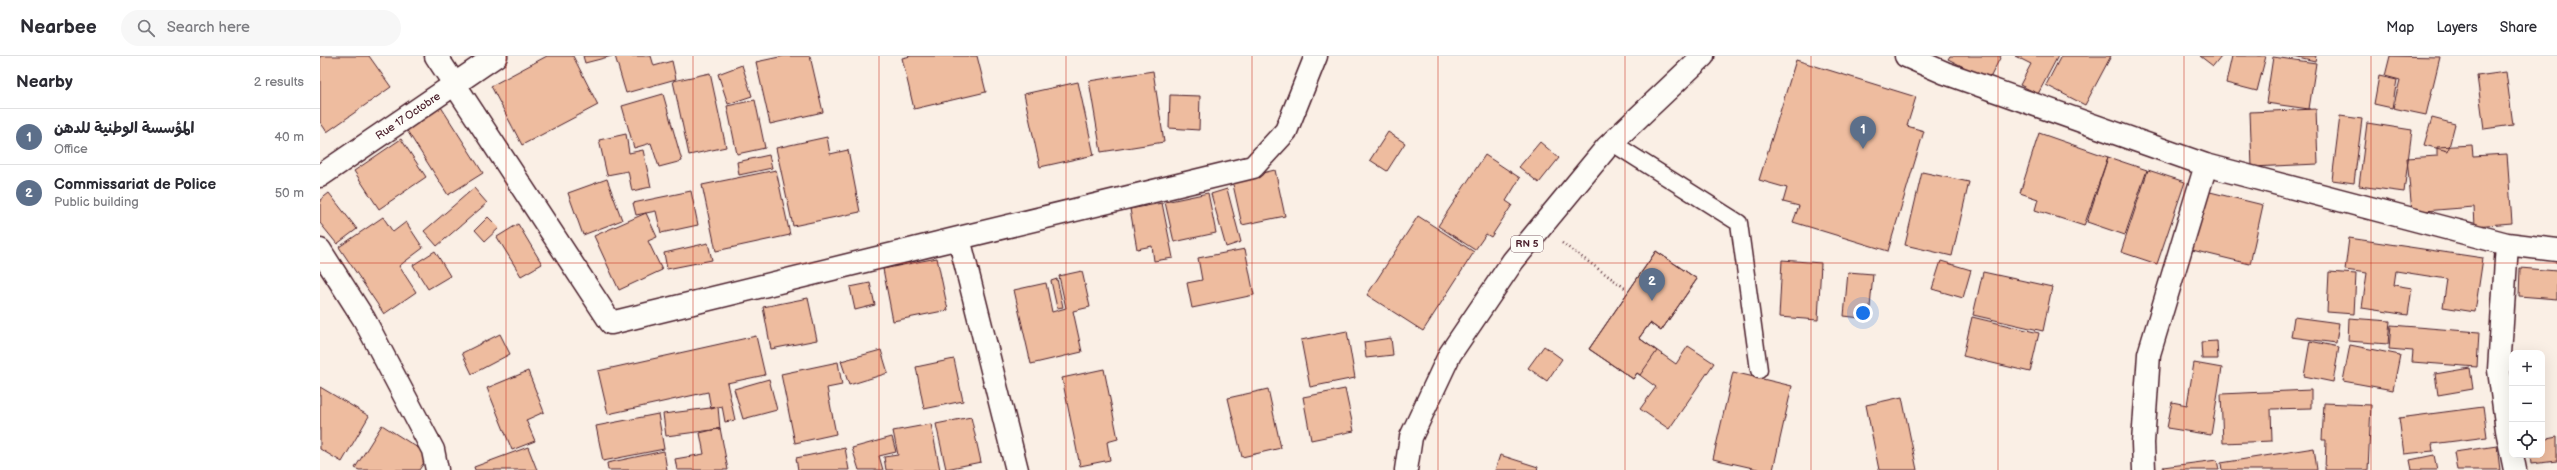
<!DOCTYPE html>
<html lang="en">
<head>
<meta charset="utf-8">
<style>
  body { margin:0; font-family:"Balsamiq Sans","Playpen Sans Arabic",sans-serif; background:#f7f7f7; color:#2b2b33 }
  .controls { position:absolute; right:12px; bottom:12px; display:grid; overflow:hidden; border-radius:8px; box-shadow:0 4px 16px #0002 }
  .controls button { width:36px; height:36px; display:grid; place-items:center; padding:0; border:0; border-bottom:1px solid #e1e1e2; background:#fff; color:#2b2b33; font:20px sans-serif }
  .you { position:absolute; left:1543px; top:257px; width:14px; height:14px; margin:-10px; border:3px solid #fff; border-radius:50%; background:#1a73e8; box-shadow:0 0 0 6px #1a73e833 }
  .badge { display:grid; place-items:center; width:26px; height:26px; border-radius:50%; background:#0b8043; color:#fff; font-size:13px; font-weight:700 }
  .pin { position:absolute; translate:-50% -33px; filter:drop-shadow(0 1px 2px #0008) }
  .pin::after { content:''; position:absolute; top:21px; width:14px; height:12px; background:inherit; clip-path:polygon(0 0,100% 0,50% 100%) }
  .list { margin:0; padding:0; list-style:none }
  h2 { display:flex; justify-content:space-between; align-items:center; height:52px; margin:0; padding:0 16px; font-size:17px }
  h2 small { font-size:13px; font-weight:400; color:#7c7c81 }
  .list li { display:grid; grid-template-columns:26px 1fr auto; gap:12px; align-items:center; box-sizing:border-box; height:56px; padding:0 16px; border-top:1px solid #e1e1e2 }
  .list b { display:block; font-size:15px; white-space:nowrap }
  .list p { margin:0; font-size:13px; white-space:nowrap; color:#7c7c81 }
  .list em { font-size:13px; font-style:normal; color:#7c7c81 }
  .icon { flex:none; width:22px; height:22px; fill:none; stroke:currentColor; stroke-width:2; stroke-linecap:round; stroke-linejoin:round }
  .map { position:relative; flex:none; width:2237px; height:414px; overflow:hidden }
  header { display:flex; align-items:center; gap:24px; box-sizing:border-box; height:56px; padding:0 20px; background:#fff; border-bottom:1px solid #e1e1e2 }
  header strong { font-size:19px }
  nav { display:flex; gap:22px; margin-inline-start:auto; font-size:14px }
  .search { width:280px; height:36px; background:#f7f7f7; display:flex; align-items:center; gap:10px; box-sizing:border-box; padding:0 14px; border-radius:22px; color:#7c7c81; font-size:15px }
  main { display:flex }
  aside { flex:1; background:#fff }
  .map>svg:first-child { display:block }
</style>
</head>
<body>
<header>
<strong>Nearbee</strong>
<div class="search"><svg class="icon" aria-label="search" viewBox="0 0 24 24"><circle cx="10" cy="10" r="6"/><path d="M15 15l6 6"/></svg>Search here</div>
<nav><a>Map</a><a>Layers</a><a>Share</a></nav>
</header>
<main>
<aside>
<h2>Nearby<small>2 results</small></h2>
<ul class="list">
<li><span class="badge" style="background:#5c6f8a">1</span><div><b>المؤسسة الوطنية للدهن</b><p>Office</p></div><em>40 m</em></li>
<li><span class="badge" style="background:#5c6f8a">2</span><div><b>Commissariat de Police</b><p>Public building</p></div><em>50 m</em></li>
</ul>
</aside>
<div class="map">
<svg width="2237" height="414" viewBox="0 0 2237 414">
  <rect width="100%" height="100%" fill="#faefe5"/>
  <filter id="ink" filterUnits="userSpaceOnUse"><feTurbulence type="fractalNoise" baseFrequency=".025" numOctaves="2"/><feDisplacementMap in="SourceGraphic" scale="8" xChannelSelector="R" yChannelSelector="G"/><feConvolveMatrix kernelMatrix="1 2 1 2 8 2 1 2 1" color-interpolation-filters="sRGB"/></filter>
  <g filter="url(#ink)">
    <path fill="#eebc9f" stroke="#4a1f2b" d="M0 0H49L71 31 7 76 0 66Z
      M227 0H253L278 49 202 89 171 30Z
      M263 0H292L265 7Z
      M295 0H331L334 10 352 5 356 23 306 37Z
      M464 0H490L503 56 450 68 436 6Z
      M591 0H657L666 36 594 53 582 2Z
      M1630 0H1681L1669 24 1628 3Z
      M1695 0H1738L1718 38 1700 29 1711 8Z
      M1741 0H1791L1765 49 1726 29Z
      M1880 0H1901L1893 10Z
      M1912 0H1946L1937 35 1906 27Z
      M1974 0H1996L1995 5Z
      M2070 0 2120 1 2106 59 2073 52 2080 24 2065 20Z
      M1953 1 1996 7 1989 53 1946 47Z
      M1476 4 1596 41 1587 70 1604 75 1568 195 1473 166 1479 150 1463 146 1467 132 1439 124Z
      M422 9 432 40 408 48 398 18Z
      M833 15 844 86 781 96 769 25Z
      M2186 16 2193 69 2164 73 2157 20Z
      M390 17 406 91 369 99 353 25Z
      M2059 20 2077 24 2072 52 2054 48Z
      M758 26 774 99 720 111 704 38Z
      M343 38 362 105 339 111 331 87 314 92 302 50Z
      M850 39 880 40 879 74 849 72Z
      M435 44 445 92 417 98 407 50Z
      M121 51 163 117 128 139 86 73Z
      M1996 53 1998 108 1932 111 1930 56Z
      M2020 60 2042 63 2034 127 2012 124Z
      M2112 62 2135 68 2128 95 2104 89Z
      M2047 67 2092 74 2084 136 2039 130Z
      M1068 76 1085 87 1067 115 1050 104Z
      M1719 77 1788 101 1764 170 1715 154 1718 143 1700 137Z
      M306 78 309 97 323 94 331 131 312 135 308 115 287 119 279 84Z
      M507 81 510 98 528 94 540 156 473 170 456 92Z
      M81 83 106 121 59 153 34 115Z
      M1220 86 1239 102 1219 127 1199 111Z
      M2152 89 2153 100 2187 98 2192 167 2155 170 2154 151 2092 156 2087 102 2117 100V91Z
      M449 99 452 112 419 119 417 106Z
      M1165 99 1200 122 1186 145 1192 149 1171 181 1166 178 1155 194 1118 170Z
      M1788 101 1827 114 1805 179 1767 166Z
      M456 114 470 179 396 195 382 129Z
      M955 114 965 160 922 169 912 124Z
      M1828 114 1865 126 1837 208 1801 196Z
      M1602 116 1649 126 1632 200 1585 189Z
      M287 123 302 164 263 179 248 137Z
      M154 132 167 147 117 190 104 175Z
      M907 133 921 186 906 191 891 138Z
      M371 135 378 169 341 177 336 155 316 159 313 147Z
      M1886 135 1943 149 1930 208 1872 194Z
      M9 137 37 173 17 188 0 167V144Z
      M888 137 896 177 854 186 845 146Z
      M842 147 853 202 834 205 832 190 817 193 810 153Z
      M326 157 337 181 328 185 342 214 299 234 274 180Z
      M1098 160 1154 196 1103 275 1047 239Z
      M63 161 73 176 86 166 103 192 79 210 96 236 64 258 19 191Z
      M168 161 179 172 165 185 155 174Z
      M198 168 222 208 201 220 177 181Z
      M2029 182 2163 202 2155 256 2123 251 2127 223 2076 215 2074 229 2092 232 2088 259 2042 252 2047 217 2025 214Z
      M388 187 392 204 347 213 344 197Z
      M925 193 934 239 872 252 867 227 882 224 878 202Z
      M115 195 130 220 108 233 93 209Z
      M1336 195 1377 223 1341 275 1330 267 1319 282 1356 308 1368 290 1394 307 1349 373 1320 353 1336 331 1317 317 1313 323 1269 293Z
      M1336 195 1377 223 1341 275 1330 267 1319 282 1337 295 1320 319 1317 317 1313 323 1269 293Z
      M617 202 628 254 573 265 563 213Z
      M1462 204 1501 207 1498 264 1459 261Z
      M1621 205 1651 214 1643 242 1612 233Z
      M2200 212 2237 215V243L2199 240Z
      M762 215 770 251 753 255 762 296 711 308 694 234 726 227 732 256 746 252 739 220Z
      M1528 216 1553 218 1549 263 1524 260Z
      M1663 216 1732 231 1723 275 1653 259Z
      M2009 216 2036 218 2034 258 2007 256Z
      M737 223 743 251 737 252 731 225Z
      M550 227 555 249 535 254 530 231Z
      M488 242 497 284 451 293 443 251Z
      M1652 261 1719 277 1710 316 1643 300Z
      M1974 261 2019 267 2016 287 1971 281Z
      M2029 262 2070 265 2068 288 2028 285Z
      M2071 269 2159 276 2157 311 2092 306 2093 295 2069 293Z
      M1027 275 1035 322 990 331 981 284Z
      M180 278 190 298 152 318 142 297Z
      M436 280 445 319 407 327 415 364 405 366 402 350 391 353 388 336 288 358 278 315Z
      M1071 282 1073 299 1046 302 1044 286Z
      M1897 285 1898 303H1882L1881 286Z
      M1990 285 2019 291 2013 326 1984 320Z
      M2030 289 2080 299 2073 334 2023 325Z
      M1224 290 1242 303 1227 325 1208 312Z
      M561 294 568 317 529 329 521 305Z
      M634 303 643 345 604 353 596 311Z
      M518 306 522 329 507 332 516 378 475 387 461 318Z
      M1874 307 1902 312 1891 379 1847 372 1852 346 1867 349Z
      M2150 312 2153 333 2118 339 2115 318Z
      M784 313 798 383 787 386 790 404 760 410 742 322Z
      M208 315 224 356 206 364 215 385 192 394 167 332Z
      M1413 316 1472 330 1453 414H1442L1393 403Z
      M449 323 457 354 423 363 414 333Z
      M0 331 49 360 22 406 0 393Z
      M948 333 961 392 922 401 908 342Z
      M1025 333 1034 375 991 384 983 341Z
      M1991 334V352L1951 353 1952 385 1903 387 1901 338Z
      M1582 341 1597 414H1559L1546 349Z
      M2004 347 2051 349 2048 414H2005L2006 384H2002Z
      M398 351 400 373 346 380 343 358Z
      M2163 351 2167 381 2112 388 2113 395 2084 398 2079 362Z
      M338 358 344 393 283 405 276 370Z
      M651 361 661 406 626 413 616 368Z
      M611 368 620 414H566L564 401 578 399 573 375Z
      M62 369 109 399 99 414H39L35 412Z
      M400 372 408 414H357L355 403 384 398 380 377Z
      M572 381 576 396 559 400 563 414H539L532 392Z
      M2237 381V405L2211 408 2210 399H2222V384Z
      M2177 390 2180 414H2137L2134 396Z
      M208 391 217 414H155L154 411Z
      M525 392 529 414H478L476 402Z
      M1994 392 1997 414H1902L1901 407Z
      M344 395 347 414H288L287 407Z
      M1180 399 1218 411 1217 414H1175Z
      M2114 399 2117 414H2092L2090 404Z
      M1897 404 1899 414H1844L1843 411Z"/>
    <g fill="none" stroke-linecap="round" stroke-linejoin="round">
      <g stroke="#4a1f2b" stroke-width="19">
        <path id="service" d="M1291 86 1419 167 1439 314"/>
      </g>
      <g stroke="#4a1f2b" stroke-width="25">
        <path id="minor" d="M116 0 291 267 639 182
          M1586 0 1625 17 1886 109 2187 188 2237 194
          M2187 188 2179 314 2187 374 2195 414
          M697 414 639 182 933 111 966 75 996 0
          M1824 414 1823 387 1829 298 1886 109"/>
      </g>
      <g stroke="#4a1f2b" stroke-width="25">
        <path id="tertiary" d="M0 120 176 0
          M0 194 44 263 113 394 117 414"/>
      </g>
      <g stroke="#4a1f2b" stroke-width="25">
        <path id="primary" d="M1086 414 1091 381 1130 298 1193 205 1287 91 1383 0"/>
      </g>
      <path stroke="#4a1f2b" stroke-width="2.5" stroke-dasharray="1 3" stroke-linecap="butt" d="M1242 187 1305 232"/>
      <use href="#service" stroke="#fdfcf7" stroke-width="16"/>
      <use href="#minor" stroke="#fdfcf7" stroke-width="22"/>
      <use href="#tertiary" stroke="#fdfcf7" stroke-width="22"/>
      <use href="#primary" stroke="#fdfcf7" stroke-width="22"/>
    </g>
  </g>
  <path fill="none" stroke="#c8321e" stroke-width="1" stroke-opacity="0.55" d="M186 0V414M373 0V414M559 0V414M746 0V414M932 0V414M1118 0V414M1305 0V414M1491 0V414M1678 0V414M1864 0V414M2051 0V414M0 207H2237"/>
  <g text-anchor="middle" dominant-baseline="central" stroke-width="3" stroke-linejoin="round" paint-order="stroke">
    <rect fill="#fdfcf7" stroke="#806168" stroke-width="1" x="1191" y="180" width="32" height="16" rx="3"/>
    <g font-size="10" font-weight="bold" fill="#4a1f2b">
      <text x="1207" y="188">RN 5</text>
    </g>
    <g font-size="11" fill="#4a1f2b" stroke="#fdfcf7">
      <text transform="translate(88 60) rotate(-34)">Rue 17 Octobre</text>
    </g>
  </g>
</svg>
<div class="controls">
<button>+</button>
<button>−</button>
<button><svg class="icon" aria-label="locate" viewBox="0 0 24 24"><circle cx="12" cy="12" r="6"/><path d="M12 2v4M12 18v4M2 12h4M18 12h4"/></svg></button>
</div>
<div class="you"></div>
<div class="pin badge" style="left:1543px;top:93px;background:#5c6f8a">1</div>
<div class="pin badge" style="left:1332px;top:245px;background:#5c6f8a">2</div>
</div>
</main>
</body>
</html>
